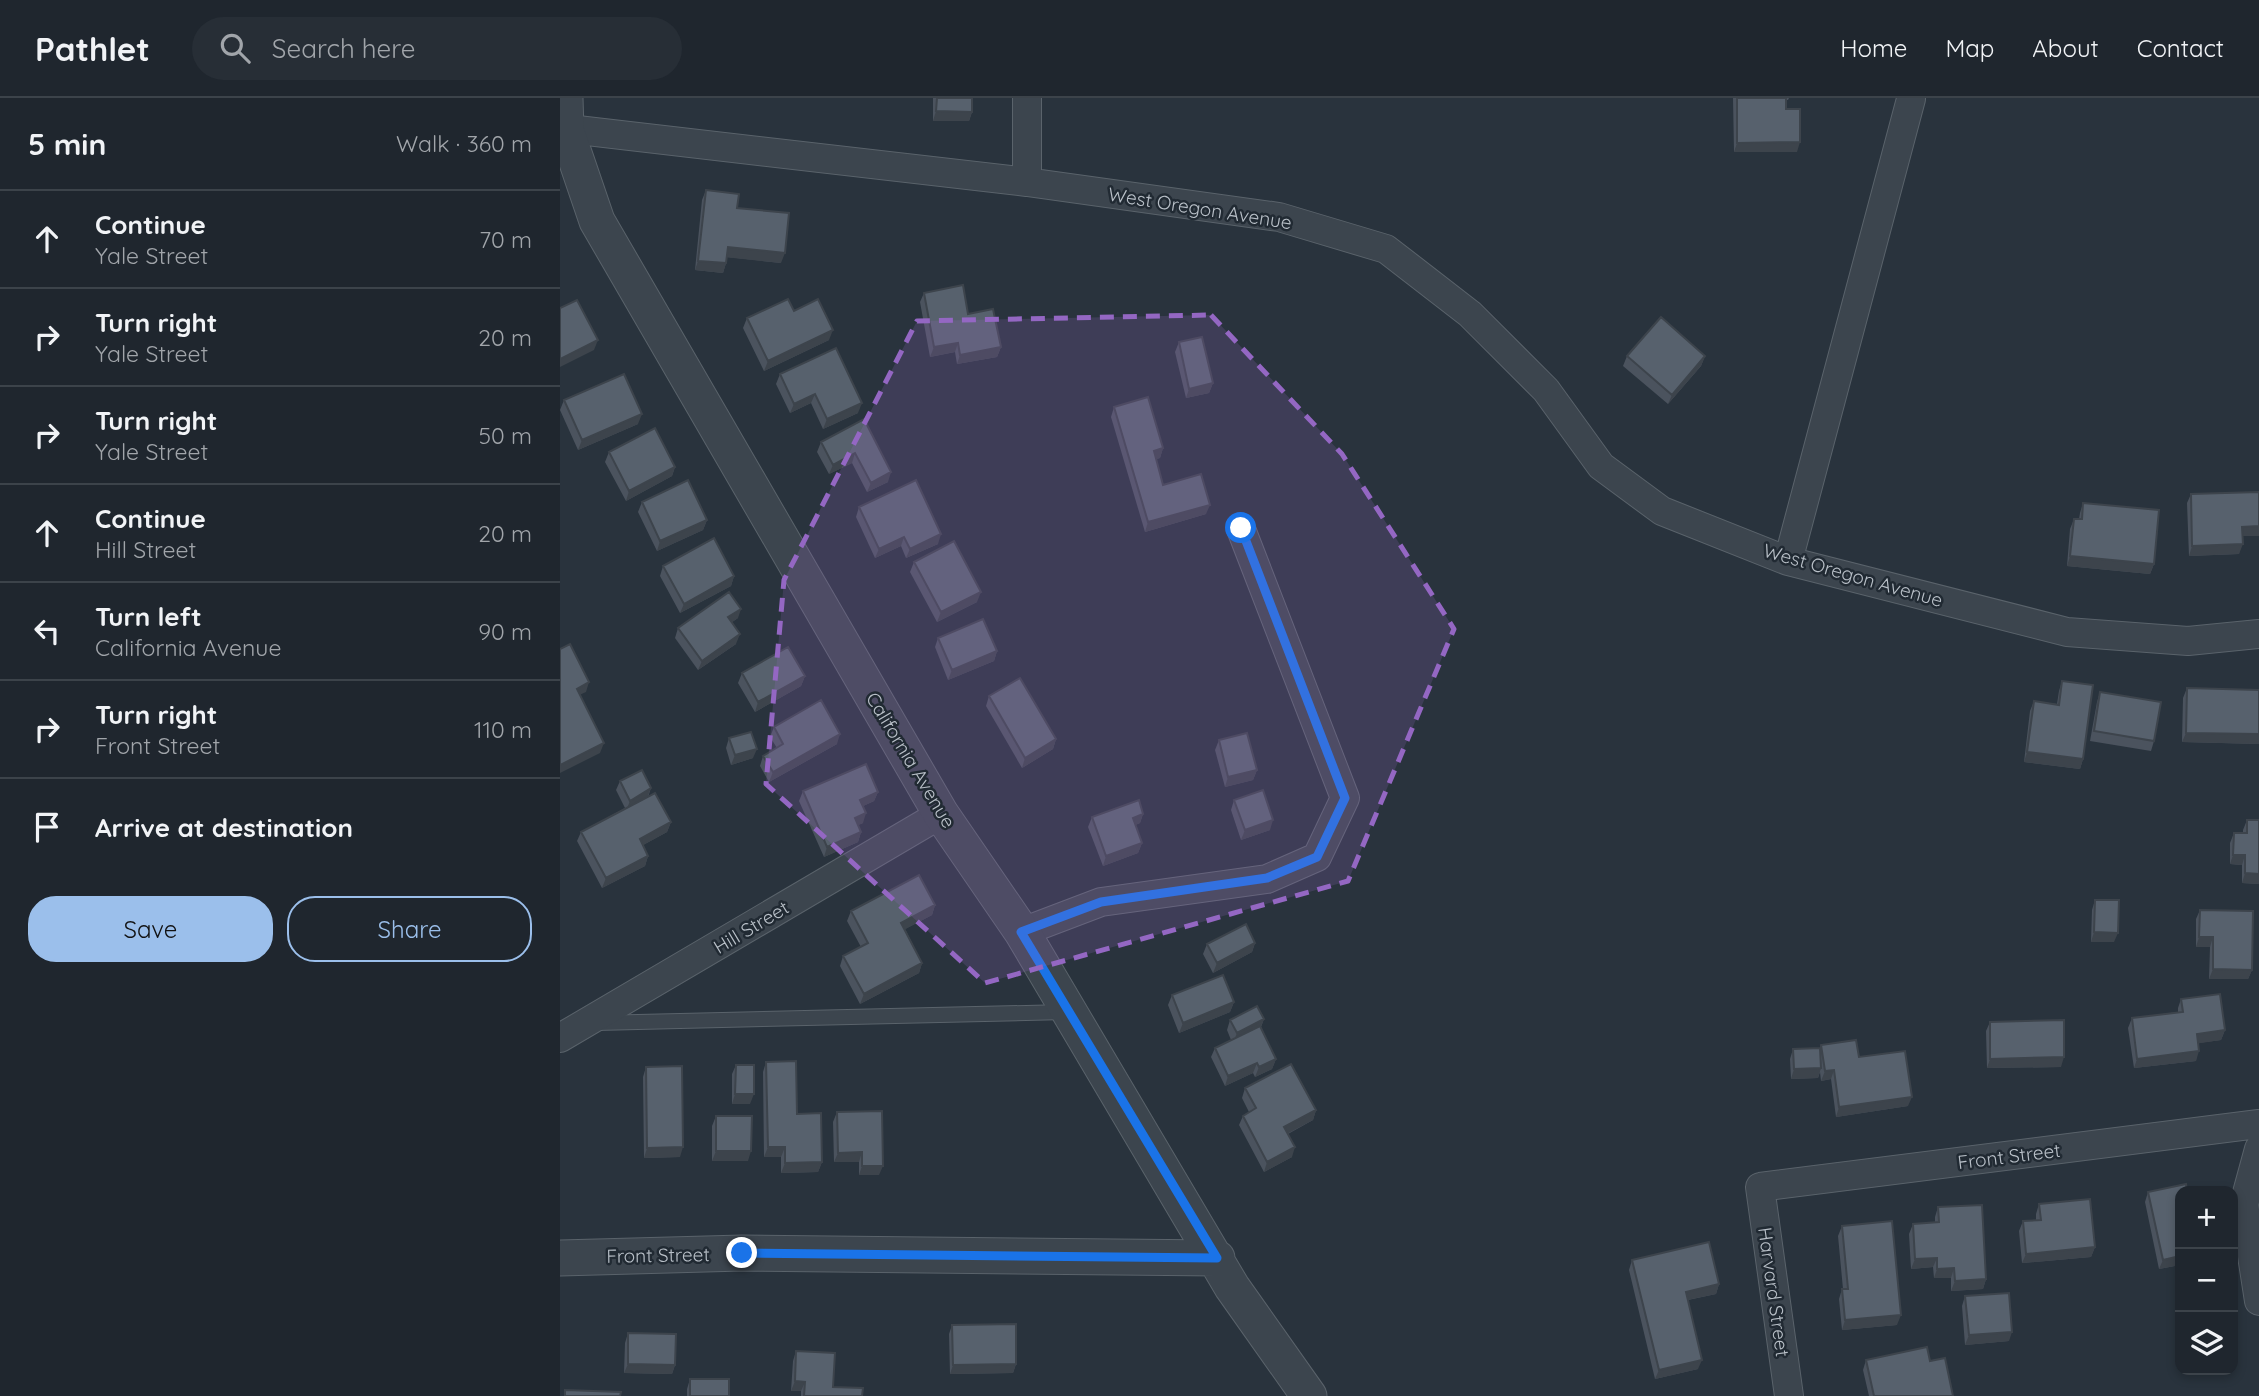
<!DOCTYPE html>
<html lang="en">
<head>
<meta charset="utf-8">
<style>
  body { margin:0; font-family:Quicksand,sans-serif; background:#272e36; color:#f1f3f6 }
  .controls { position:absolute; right:21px; bottom:21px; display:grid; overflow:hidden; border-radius:14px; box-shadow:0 4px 10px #0003 }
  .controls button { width:63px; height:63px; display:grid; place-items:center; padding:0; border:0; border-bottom:2px solid #3c434a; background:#1f262e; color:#f1f3f6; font:35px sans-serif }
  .stop { position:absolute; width:21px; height:21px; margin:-16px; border:5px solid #1a73e8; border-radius:50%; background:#fff }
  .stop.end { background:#1a73e8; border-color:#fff; box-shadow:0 2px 7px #0008 }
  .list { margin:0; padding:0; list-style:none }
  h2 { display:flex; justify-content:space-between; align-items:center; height:91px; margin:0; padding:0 28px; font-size:30px }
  h2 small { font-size:23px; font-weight:400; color:#a1a5aa }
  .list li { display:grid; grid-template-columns:46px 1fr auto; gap:21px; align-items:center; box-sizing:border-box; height:98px; padding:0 28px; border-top:2px solid #3c434a }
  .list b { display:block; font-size:26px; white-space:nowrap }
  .list p { margin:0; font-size:23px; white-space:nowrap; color:#a1a5aa }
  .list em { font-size:23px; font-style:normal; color:#a1a5aa }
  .actions { display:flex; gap:14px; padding:21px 28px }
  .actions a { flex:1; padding:16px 0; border:2px solid #9bbfeb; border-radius:28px; text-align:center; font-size:24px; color:#9bbfeb }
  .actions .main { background:#9bbfeb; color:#111 }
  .icon { flex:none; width:38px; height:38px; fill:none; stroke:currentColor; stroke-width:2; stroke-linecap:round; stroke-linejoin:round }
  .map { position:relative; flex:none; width:1699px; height:1298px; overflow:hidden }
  header { display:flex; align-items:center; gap:42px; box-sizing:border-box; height:98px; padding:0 35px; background:#1f262e; border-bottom:2px solid #3c434a }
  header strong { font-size:33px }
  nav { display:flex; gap:38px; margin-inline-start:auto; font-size:24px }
  .search { width:490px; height:63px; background:#272e36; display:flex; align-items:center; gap:18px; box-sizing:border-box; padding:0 24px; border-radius:38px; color:#a1a5aa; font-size:26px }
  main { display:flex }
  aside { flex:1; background:#1f262e }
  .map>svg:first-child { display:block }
</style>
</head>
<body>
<header>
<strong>Pathlet</strong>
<div class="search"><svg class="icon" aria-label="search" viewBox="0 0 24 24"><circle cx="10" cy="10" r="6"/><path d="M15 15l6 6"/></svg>Search here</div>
<nav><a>Home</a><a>Map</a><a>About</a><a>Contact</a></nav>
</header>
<main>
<aside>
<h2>5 min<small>Walk · 360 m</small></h2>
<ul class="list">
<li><svg class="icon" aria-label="ahead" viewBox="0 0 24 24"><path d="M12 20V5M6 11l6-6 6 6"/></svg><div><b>Continue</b><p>Yale Street</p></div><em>70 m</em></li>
<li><svg class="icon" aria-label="right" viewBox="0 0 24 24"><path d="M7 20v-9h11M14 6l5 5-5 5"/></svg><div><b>Turn right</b><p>Yale Street</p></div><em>20 m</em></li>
<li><svg class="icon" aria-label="right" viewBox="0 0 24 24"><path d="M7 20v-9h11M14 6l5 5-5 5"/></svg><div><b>Turn right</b><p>Yale Street</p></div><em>50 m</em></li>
<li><svg class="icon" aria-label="ahead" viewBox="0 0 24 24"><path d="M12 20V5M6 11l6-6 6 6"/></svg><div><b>Continue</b><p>Hill Street</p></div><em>20 m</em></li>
<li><svg class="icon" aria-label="left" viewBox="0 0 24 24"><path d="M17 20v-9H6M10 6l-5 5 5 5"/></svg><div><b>Turn left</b><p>California Avenue</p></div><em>90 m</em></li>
<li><svg class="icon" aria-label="right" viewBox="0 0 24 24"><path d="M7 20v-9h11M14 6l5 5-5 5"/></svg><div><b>Turn right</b><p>Front Street</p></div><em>110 m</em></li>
<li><svg class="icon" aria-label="arrive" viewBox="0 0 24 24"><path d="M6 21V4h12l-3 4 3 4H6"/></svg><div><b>Arrive at destination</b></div></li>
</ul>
<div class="actions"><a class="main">Save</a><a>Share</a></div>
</aside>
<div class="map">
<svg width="1699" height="1298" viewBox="0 0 1699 1298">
  <rect width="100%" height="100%" fill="#29333d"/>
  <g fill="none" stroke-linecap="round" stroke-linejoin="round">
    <g stroke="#5a636b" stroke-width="16">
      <path id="service" d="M36 925 506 914 504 912"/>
    </g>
    <g stroke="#5a636b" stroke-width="30">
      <path id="minor" d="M467 0V84
        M0 30 467 84 719 119 826 151 910 216 986 292 1041 368 1102 413 1228 463 1507 534 1628 543 1699 536
        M1228 463 1351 1
        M462 834 541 804 707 781 757 759 785 700 681 431
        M0 940 381 716
        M1699 1051 1684 1106 1699 1203
        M1229 1298 1200 1089 1699 1026"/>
    </g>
    <g stroke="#5a636b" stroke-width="37">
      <path id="tertiary" d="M5 0 6 32 37 123 381 716 462 834 672 1189 749 1298
        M0 1160 182 1155 657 1160"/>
    </g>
    <use href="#service" stroke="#3c454e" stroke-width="14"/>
    <use href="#minor" stroke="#3c454e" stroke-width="28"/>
    <use href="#tertiary" stroke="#3c454e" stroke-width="35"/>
  </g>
  <path fill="#4b535e" d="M373 0H412V14L409 23H373Z
    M1173 0H1229L1228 2H1226V11L1237 54H1174Z
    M146 92 177 110 221 165 167 159 166 165 163 175 135 172 142 102Z
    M364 195 408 216 441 249 437 259 397 266 395 254 370 259 360 204Z
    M234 213 269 242 204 273 183 230 187 220Z
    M619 244 653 285 649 295 626 300 615 254Z
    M1067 258H1145L1141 268 1108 306 1063 268Z
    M220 276 298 315 263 331 251 305 230 315 216 286Z
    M4 302 78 326 18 352 0 312Z
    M554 309 603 350 600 360 596 361 603 387 646 416 585 434 551 319Z
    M304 321 328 384 307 394 292 365 269 376 257 354 261 344Z
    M49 354 115 369 112 378 66 403 45 364Z
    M1699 394V438H1682L1679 456 1629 458 1627 405 1631 396Z
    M82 404 147 422 143 432 97 453 78 414Z
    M1523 405 1594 466 1590 476 1507 468 1510 431 1514 421H1519L1520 415Z
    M299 409 378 446 346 460 341 448 315 460 296 419Z
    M354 464 417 504 377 524 350 474Z
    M103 468 174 478 171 488 120 515 100 478Z
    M178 520 172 524 176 546 138 572 115 540 118 530Z
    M378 540 437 553 434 563 388 582 375 549Z
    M182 575 245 578 241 588 195 614 178 585Z
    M1502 583 1523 661 1520 671 1464 664 1470 613 1474 603 1497 606 1499 593Z
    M1627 590 1699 592V646L1622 644 1623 600Z
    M1540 594 1594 643 1591 653 1530 643 1537 604Z
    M429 598 496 641 493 651 462 670 426 608Z
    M214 629 277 646 209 684 200 668 203 658 217 650 210 639Z
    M169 640 193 660 171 667 166 650Z
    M659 642 697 672 693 682 665 689 655 652Z
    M60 683 91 690 88 699 111 724 107 734 83 747 88 758 85 768 42 790 17 743 21 734 65 710 56 692Z
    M243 693 318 694 314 703 303 708V725L298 727 301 734 298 744 264 759 239 703Z
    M674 702 710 732 681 742 671 712Z
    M583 716 580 725 575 727 582 745 578 755 543 768 528 729 532 719Z
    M1687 722 1699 786 1682 785V767L1670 766V745L1674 735H1683V732Z
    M1535 802 1554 844H1531L1532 812Z
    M375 807 372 817 345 831 362 865 359 875 300 906 280 868 283 858 301 849 287 823 291 813Z
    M1640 812 1692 872 1688 881H1649L1650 849H1636V821Z
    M695 845 692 854 653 875 643 856 647 846Z
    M612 897 674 904 670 914 619 935 608 907Z
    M1621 901 1665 932 1661 942 1638 945 1636 963 1574 970 1568 930 1572 920 1618 914V910Z
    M704 921 701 929 716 961 712 971 695 979 693 975 665 988 651 959 655 950 671 942 667 932 670 922Z
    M1430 924 1501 969 1427 970 1426 933Z
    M1261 947 1299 959 1348 1008 1276 1019 1271 981 1261 983 1260 974 1258 980 1231 981 1230 961 1233 951 1260 950Z
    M206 964 237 1016 262 1064 258 1074 221 1075V1059H204L203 974Z
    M176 967 190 1006H172V976Z
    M86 969 120 1059 84 1060 83 979Z
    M685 990 756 1012 753 1022 728 1036 732 1059 704 1074 679 1027 683 1018 689 1014 682 1000Z
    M277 1014 319 1077H299V1064H274L273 1024Z
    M156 1018 188 1063H152V1028Z
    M1620 1093V1167L1599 1171 1585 1104 1588 1094Z
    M1479 1106 1535 1149 1531 1159 1462 1165 1459 1133 1463 1123 1476 1122V1116Z
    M1378 1109 1426 1181 1423 1191 1391 1193V1180H1374L1373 1169 1351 1171 1349 1136 1353 1126 1375 1125V1119Z
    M1282 1128 1337 1227 1282 1232 1279 1201 1282 1191H1283L1278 1138Z
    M1072 1162 1159 1186 1156 1196 1128 1202 1138 1271 1095 1281 1069 1172Z
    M1405 1198 1449 1243 1405 1247 1402 1208Z
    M392 1227 456 1266 453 1275 390 1276 389 1236Z
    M68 1235 115 1267 112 1276 64 1275 65 1245Z
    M236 1253 273 1289 302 1298H241V1293H231L233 1263Z
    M1306 1262 1370 1263 1393 1298H1309L1303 1272Z
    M130 1281 169 1298H127V1291Z"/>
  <path fill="#3d444c" d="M376 13 412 14 409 23H373Z
    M1240 44 1237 54H1174L1177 45Z
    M168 149 225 155 221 165 164 159Z
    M138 163 166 165 163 175 135 172Z
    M273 232 269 242 204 273 208 263Z
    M38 242 34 252 0 269V261Z
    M398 245 395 254 370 259 374 249Z
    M441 249 437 259 397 266 400 257Z
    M1145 258 1141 268 1108 306 1112 297Z
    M653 285 649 295 626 300 629 291Z
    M255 296 251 305 230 315 234 306Z
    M302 305 298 315 263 331 267 321Z
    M82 316 78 326 18 352 22 342Z
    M603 350 600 360 590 363 594 353Z
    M295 355 292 365 269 376 273 367Z
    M115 369 112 378 66 403 69 393Z
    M331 374 328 384 307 394 311 385Z
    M650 407 646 416 585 434 588 424Z
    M147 422 143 432 97 453 100 443Z
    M1699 428V438H1679L1682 429Z
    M381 436 378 446 346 460 350 451Z
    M344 439 341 448 315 460 319 451Z
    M1683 446 1679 456 1629 458 1632 448Z
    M1510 458 1594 466 1590 476 1507 468Z
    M174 478 171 488 120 515 124 506Z
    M421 494 417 504 377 524 381 514Z
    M181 511 178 520 165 529 168 519Z
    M180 536 176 546 138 572 142 563Z
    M437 553 434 563 388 582 392 572Z
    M245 578 241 588 195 614 198 604Z
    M29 584 26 594 13 600 17 591Z
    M1626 635 1699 636V646L1622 644Z
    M280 636 277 646 209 684 213 674Z
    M496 641 493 651 462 670 465 660Z
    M44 645 40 655 0 675V667Z
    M197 651 193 660 171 667 175 657Z
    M1467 654 1523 661 1520 671 1464 664Z
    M697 672 693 682 665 689 668 679Z
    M91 690 87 700 66 713 70 703Z
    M318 694 314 703 297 711 300 702Z
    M306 715 303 725 292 730 295 720Z
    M583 716 580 725 569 730 573 720Z
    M713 722 710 732 681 742 685 732Z
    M111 724 107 734 76 751 80 741Z
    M301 734 298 744 264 759 267 749Z
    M582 745 578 755 543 768 546 758Z
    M1673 757H1685L1682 767 1670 766Z
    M88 758 85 768 42 790 46 780Z
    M1685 775 1699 776V786L1682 785Z
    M375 807 372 817 338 835 341 825Z
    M1534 834 1558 835 1554 844H1531Z
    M1639 839H1653L1650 849H1636Z
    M695 845 692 854 653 875 657 865Z
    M362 865 359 875 300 906 304 896Z
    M1653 871 1692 872 1688 881H1649Z
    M674 904 670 914 619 935 623 925Z
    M704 921 700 931 673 945 677 935Z
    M1665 932 1661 942 1634 946 1637 936Z
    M1639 953 1636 963 1574 970 1577 961Z
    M1504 959 1501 969 1427 970 1430 961Z
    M716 961 712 971 695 979 699 969Z
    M697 965 693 975 665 988 668 978Z
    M1261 970 1258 980 1231 981 1234 971Z
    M1274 972 1271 981 1261 983 1265 973Z
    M175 996H194L190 1006H172Z
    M1352 999 1348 1008 1276 1019 1279 1009Z
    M756 1012 753 1022 721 1039 724 1029Z
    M123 1049 120 1059 84 1060 87 1050Z
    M208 1049H225L221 1059H204Z
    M735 1049 732 1059 704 1074 707 1064Z
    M156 1053H191L188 1063H152Z
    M302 1054 299 1064H274L278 1055Z
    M262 1064 258 1074 221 1075 225 1065Z
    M302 1068H323L319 1077H299Z
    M1535 1149 1531 1159 1462 1165 1466 1156Z
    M1620 1158V1167L1599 1171 1603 1162Z
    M1377 1160 1373 1169 1351 1171 1355 1161Z
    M1394 1170 1391 1180H1374L1377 1171Z
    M1426 1181 1423 1191 1391 1193 1395 1183Z
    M1159 1186 1156 1196 1122 1203 1126 1194Z
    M1341 1217 1337 1227 1282 1232 1285 1222Z
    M1452 1234 1449 1243 1405 1247 1409 1237Z
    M1142 1262 1138 1271 1095 1281 1099 1272Z
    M68 1266 115 1267 112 1276 64 1275Z
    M456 1266 453 1275 390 1276 393 1267Z
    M235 1283 245 1284 241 1293H231Z"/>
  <path fill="#57616d" stroke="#3d444c" stroke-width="2" d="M377 0H412V14L376 13Z
    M1177 0H1226V11H1240V44L1177 45Z
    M146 92 179 96 177 110 229 115 225 155 168 149 166 165 138 163Z
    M403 187 408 216 433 211 441 249 400 257 398 245 374 249 364 195Z
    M228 201 234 213 258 201 273 232 208 263 187 220Z
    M17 202 38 242 0 261V210Z
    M1101 219 1145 258 1112 297 1067 258Z
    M642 239 653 285 629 291 619 244Z
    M276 250 302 305 267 321 255 296 234 306 220 276Z
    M64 276 82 316 22 342 4 302Z
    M588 299 603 350 594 353 603 387 641 376 650 407 588 424 554 309Z
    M304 321 331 374 311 385 295 355 273 367 261 344Z
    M95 330 115 369 69 393 49 354Z
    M128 382 147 422 100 443 82 404Z
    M356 382 381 436 350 451 344 439 319 451 299 409Z
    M1699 394V428L1682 429 1683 446 1632 448 1631 396Z
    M1523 405 1599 412 1594 466 1510 458 1514 421H1522Z
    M154 440 174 478 124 506 103 468Z
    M394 443 421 494 381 514 354 464Z
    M169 494 181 511 168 519 180 536 142 563 118 530Z
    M423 521 437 553 392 572 378 540Z
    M10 546 29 584 17 591 44 645 0 667V551Z
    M228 549 245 578 198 604 182 575Z
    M460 580 496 641 465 660 429 598Z
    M1502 583 1533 587 1523 661 1467 654 1474 603 1499 607Z
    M1627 590 1699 592V636L1626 635Z
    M1540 594 1601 604 1594 643 1534 633Z
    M261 602 280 636 213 674 203 658 223 646 214 629Z
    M191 634 197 651 175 657 169 640Z
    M687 635 697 672 668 679 659 642Z
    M306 666 318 694 300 702 306 715 295 720 301 734 267 749 243 693Z
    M82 672 91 690 70 703 60 683Z
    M703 692 713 722 685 732 674 702Z
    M95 695 111 724 80 741 88 758 46 780 21 734Z
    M579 702 583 716 573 720 582 745 546 758 532 719Z
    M1687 722H1699V776L1685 775V757H1673L1674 735H1687Z
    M359 777 375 807 341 825 362 865 304 896 283 858 308 845 291 813Z
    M1535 802H1559L1558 835 1534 834Z
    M1640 812 1693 813 1692 872 1653 871V839H1639Z
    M686 826 695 845 657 865 647 846Z
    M663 877 674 904 623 925 612 897Z
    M1660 896 1665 932 1637 936 1639 953 1577 961 1572 920 1623 914 1621 901Z
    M697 908 704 921 677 935 670 922Z
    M1504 922V959L1430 961V924Z
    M700 928 716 961 699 969 697 965 668 978 655 950Z
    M1296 942 1299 959 1345 953 1352 999 1279 1009 1274 972 1265 973 1261 947Z
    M1260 950 1261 970 1234 971 1233 951Z
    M236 963 237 1016 261 1015 262 1064 225 1065V1049H208L206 964Z
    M731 966 756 1012 724 1029 735 1049 707 1064 683 1018 696 1010 685 990Z
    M176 967H194V996H175Z
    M122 968 123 1049 87 1050 86 969Z
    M322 1013 323 1068H302V1054L278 1055 277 1014Z
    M156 1018H192L191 1053H156Z
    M1626 1086 1627 1093H1620V1158L1603 1162 1588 1094Z
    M1530 1101 1535 1149 1466 1156 1463 1123 1481 1122 1479 1106Z
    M1422 1107 1426 1181 1395 1183 1394 1170 1377 1171V1160L1355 1161 1353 1126 1379 1124 1378 1109Z
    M1332 1123 1341 1217 1285 1222 1282 1191H1288L1282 1128Z
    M1149 1144 1159 1186 1126 1194 1142 1262 1099 1272 1072 1162Z
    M1449 1195 1452 1234 1409 1237 1405 1198Z
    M456 1226V1266L393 1267 392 1227Z
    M68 1235 116 1236 115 1267 68 1266Z
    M1367 1249 1370 1263 1385 1260 1393 1298H1314L1306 1262Z
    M236 1253 275 1255 273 1289 303 1290 302 1298H244L245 1284 235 1283Z
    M130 1281H169V1298H130Z
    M5 1292 61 1294 60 1298H5Z"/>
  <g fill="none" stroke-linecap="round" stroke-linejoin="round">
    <path stroke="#1a73e8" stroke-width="9" d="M182 1155 657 1160 461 834 541 804 707 780 757 759 785 700 681 430"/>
  </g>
  <path fill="#9467c3" fill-opacity="0.2" stroke="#9467c3" stroke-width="5" stroke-dasharray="14 9" stroke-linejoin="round" d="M651 217 782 356 894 531 788 783 425 885 206 686 224 482 357 223Z"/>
  <g text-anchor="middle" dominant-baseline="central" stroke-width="5" stroke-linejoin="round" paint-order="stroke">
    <g font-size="19" fill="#b9c0c8" stroke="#212a33">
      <text transform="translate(640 110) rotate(9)">West Oregon Avenue</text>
      <text transform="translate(1293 477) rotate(16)">West Oregon Avenue</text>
      <text transform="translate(351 662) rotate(59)">California Avenue</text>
      <text transform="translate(191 829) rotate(-31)">Hill Street</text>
      <text transform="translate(1449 1058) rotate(-7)">Front Street</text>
      <text transform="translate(98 1157) rotate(-1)">Front Street</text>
      <text transform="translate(1214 1194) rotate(82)">Harvard Street</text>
    </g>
  </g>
</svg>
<div class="controls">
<button>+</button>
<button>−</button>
<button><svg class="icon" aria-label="layers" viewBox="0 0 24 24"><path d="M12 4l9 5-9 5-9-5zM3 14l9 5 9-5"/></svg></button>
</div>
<div class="stop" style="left:681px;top:430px"></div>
<div class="stop end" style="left:182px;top:1155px"></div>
</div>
</main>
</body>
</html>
